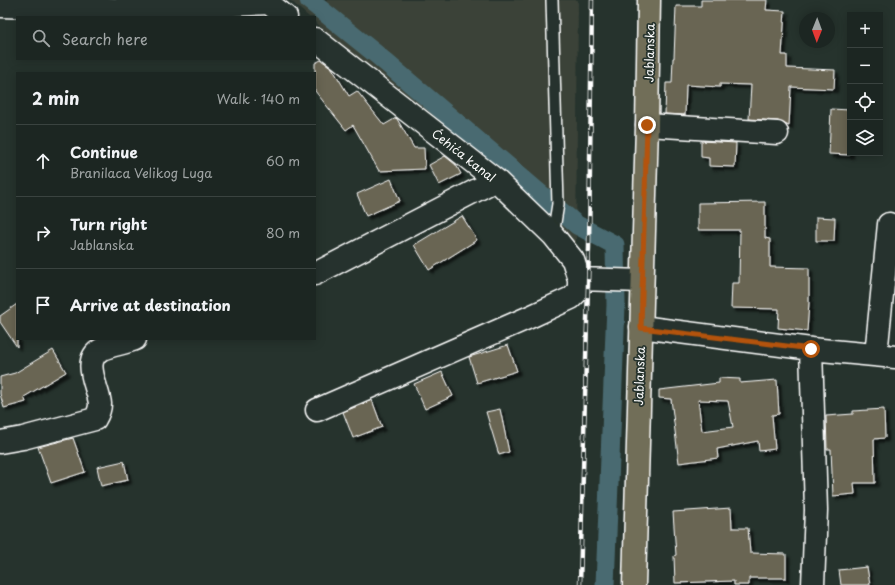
<!DOCTYPE html>
<html lang="en">
<head>
<meta charset="utf-8">
<style>
  body { margin:0; font-family:"Playpen Sans",sans-serif; background:#29322f; color:#f1f3f6 }
  .controls { position:absolute; right:12px; top:12px; display:grid; overflow:hidden; border-radius:0px; box-shadow:0 2px 10px #0003 }
  .controls button { width:36px; height:36px; display:grid; place-items:center; padding:0; border:0; border-bottom:1px solid #3a4340; background:#1c2622; color:#f1f3f6; font:20px sans-serif }
  .compass { position:absolute; left:799px; top:12px; width:36px; height:36px; border-radius:50%; background:#1c2622; box-shadow:0 2px 10px #0003; rotate:181deg }
  .stop { position:absolute; width:12px; height:12px; margin:-9px; border:3px solid #b45309; border-radius:50%; background:#fff }
  .stop.end { background:#b45309; border-color:#fff; box-shadow:0 1px 4px #0008 }
  .list { margin:0; padding:0; list-style:none }
  h2 { display:flex; justify-content:space-between; align-items:center; height:52px; margin:0; padding:0 16px; font-size:17px }
  h2 small { font-size:13px; font-weight:400; color:#a0a5a5 }
  .list li { display:grid; grid-template-columns:26px 1fr auto; gap:12px; align-items:center; box-sizing:border-box; height:72px; padding:0 16px; border-top:1px solid #3a4340 }
  .list b { display:block; font-size:15px; white-space:nowrap }
  .list p { margin:0; font-size:13px; white-space:nowrap; color:#a0a5a5 }
  .list em { font-size:13px; font-style:normal; color:#a0a5a5 }
  .icon { flex:none; width:22px; height:22px; fill:none; stroke:currentColor; stroke-width:2; stroke-linecap:round; stroke-linejoin:round }
  .map { position:relative; flex:none; width:895px; height:585px; overflow:hidden }
  .search { position:absolute; background:#1c2622; box-shadow:0 2px 10px #0003; left:16px; top:16px; width:300px; height:44px; display:flex; align-items:center; gap:10px; box-sizing:border-box; padding:0 14px; border-radius:0px; color:#a0a5a5; font-size:15px }
  .panel { position:absolute; background:#1c2622; box-shadow:0 2px 10px #0003; left:16px; top:72px; width:300px; height:268px; border-radius:0px }
  .map>svg:first-child { display:block }
</style>
</head>
<body>
<div class="map">
<svg width="895" height="585" viewBox="0 0 895 585">
  <defs>
    <filter id="shadow"><feDropShadow dx="3.5" dy="3.5" stdDeviation="1" flood-color="#0009"/></filter>
  </defs>
  <rect width="100%" height="100%" fill="#26332d"/>
  <filter id="ink" filterUnits="userSpaceOnUse"><feTurbulence type="fractalNoise" baseFrequency=".025" numOctaves="2"/><feDisplacementMap in="SourceGraphic" scale="8" xChannelSelector="R" yChannelSelector="G"/><feConvolveMatrix kernelMatrix="1 2 1 2 8 2 1 2 1" color-interpolation-filters="sRGB"/></filter>
  <g filter="url(#ink)">
    <path fill="#3a4238" d="M290 0H578L576 249 315 22V17H309Z"/>
    <g fill="none" stroke-linecap="round" stroke-linejoin="round">
      <path stroke="#4a6b71" stroke-width="19" d="M309 0 376 54 577 225 615 245 616 305 605 585"/>
    </g>
    <path fill="#696552" stroke="#fff" fill-rule="evenodd" filter="url(#shadow)" d="M701 0H767L766 10 785 11 782 55H787V68L835 70 834 89 791 87 789 126 778 121 749 119 751 85 720 84V87L686 85 685 115 665 114 666 83H672L673 58H674L676 6H701Z
      M321 60 332 68 349 96 357 91 384 125 396 118 397 119 414 148H424L425 169 379 171 353 125 346 130 315 91V63Z
      M831 109 850 110V155L829 154Z
      M701 141 736 143 735 167 709 166V158L701 157Z
      M445 156 456 165 461 174 439 185 429 165Z
      M391 179 400 201 366 216 357 194Z
      M765 202V238L770 239V267L809 268V303L807 331 778 328 779 309 731 308 732 283H739L740 230H698V203Z
      M462 216 477 240 429 270 414 245Z
      M816 217 835 218 834 241H816Z
      M17 304V347L0 322V316Z
      M508 345 517 371 477 383 469 357Z
      M53 350 66 372 24 397 26 402 4 408 0 394V377L15 373Z
      M442 372 453 396 425 409 414 384Z
      M719 378 740 379V383L777 380 779 414 772 415 775 449 759 451 758 441 717 449 718 458 679 463 671 399 659 398V390L719 383ZM698 400 728 401 733 427 702 431Z
      M372 400 382 427 353 438 343 412Z
      M500 409 509 452 499 455 486 412Z
      M884 409 885 438 874 439 875 483H854L855 494 833 496 831 449H827L826 416 853 414V411Z
      M73 438 85 472 51 483 38 447Z
      M124 461 128 480 101 486 97 467Z
      M731 508 732 528H748L750 553 786 554V578H749V585H734V581L675 583 674 556 676 555 673 512Z
      M867 567 870 585H841L839 570Z"/>
    <g fill="none" stroke-linecap="round" stroke-linejoin="round">
      <g stroke="#fff" stroke-width="14">
        <path id="lane" d="M552 0 558 204 553 235"/>
      </g>
      <g stroke="#fff" stroke-width="25">
        <path id="street" d="M265 0 286 17
          M0 6 141 10 269 3
          M315 39 496 180 553 235 573 260 579 279 642 281
          M647 125 777 133
          M315 274 496 180
          M641 327 811 349 895 357
          M811 349 816 510 813 585
          M876 355 889 224
          M317 410 532 316 571 298 577 292 579 287V279
          M0 442 23 438 95 419C98 414 100 410 100 404 99 388 80 360 102 349 112 345 125 343 135 339"/>
      </g>
      <g stroke="#fff" stroke-width="25">
        <path id="primary" d="M634 585 647 125 649 0"/>
      </g>
      <use href="#lane" stroke="#26332d" stroke-width="11"/>
      <use href="#street" stroke="#26332d" stroke-width="22"/>
      <use href="#primary" stroke="#716e59" stroke-width="22"/>
      <g stroke="#fff" stroke-width="4.5">
        <path id="rail" d="M580 585 589 247 592 0"/>
      </g>
      <use href="#rail" stroke="#26332d" stroke-width="3" stroke-dasharray="9" stroke-linecap="butt"/>
    </g>
  </g>
  <g fill="none" stroke-linecap="round" stroke-linejoin="round" filter="url(#ink)">
    <path stroke="#b45309" stroke-width="5" d="M647 125 641 328 811 349"/>
  </g>
  <g text-anchor="middle" dominant-baseline="central" stroke-width="3.5" stroke-linejoin="round" paint-order="stroke">
    <g font-size="12" fill="#fff" stroke="#26332d">
      <text transform="translate(649 53) rotate(-89)">Jablanska</text>
      <text transform="translate(464 155) rotate(38)">Ćehića kanal</text>
      <text transform="translate(639 376) rotate(-88)">Jablanska</text>
    </g>
  </g>
</svg>
<div class="controls">
<button>+</button>
<button>−</button>
<button><svg class="icon" aria-label="locate" viewBox="0 0 24 24"><circle cx="12" cy="12" r="6"/><path d="M12 2v4M12 18v4M2 12h4M18 12h4"/></svg></button>
<button><svg class="icon" aria-label="layers" viewBox="0 0 24 24"><path d="M12 4l9 5-9 5-9-5zM3 14l9 5 9-5"/></svg></button>
</div>
<svg class="compass" viewBox="-18 -18 36 36"><path d="M0-13l5 13h-10z" fill="#e53935"/><path d="M0 13l5-13h-10z" fill="#a0a5a5"/></svg>
<div class="stop" style="left:811px;top:349px"></div>
<div class="stop end" style="left:647px;top:125px"></div>
<div class="search"><svg class="icon" aria-label="search" viewBox="0 0 24 24"><circle cx="10" cy="10" r="6"/><path d="M15 15l6 6"/></svg>Search here</div>
<section class="panel">
<h2>2 min<small>Walk · 140 m</small></h2>
<ul class="list">
<li><svg class="icon" aria-label="ahead" viewBox="0 0 24 24"><path d="M12 20V5M6 11l6-6 6 6"/></svg><div><b>Continue</b><p>Branilaca Velikog Luga</p></div><em>60 m</em></li>
<li><svg class="icon" aria-label="right" viewBox="0 0 24 24"><path d="M7 20v-9h11M14 6l5 5-5 5"/></svg><div><b>Turn right</b><p>Jablanska</p></div><em>80 m</em></li>
<li><svg class="icon" aria-label="arrive" viewBox="0 0 24 24"><path d="M6 21V4h12l-3 4 3 4H6"/></svg><div><b>Arrive at destination</b></div></li>
</ul>
</section>
</div>
</body>
</html>
